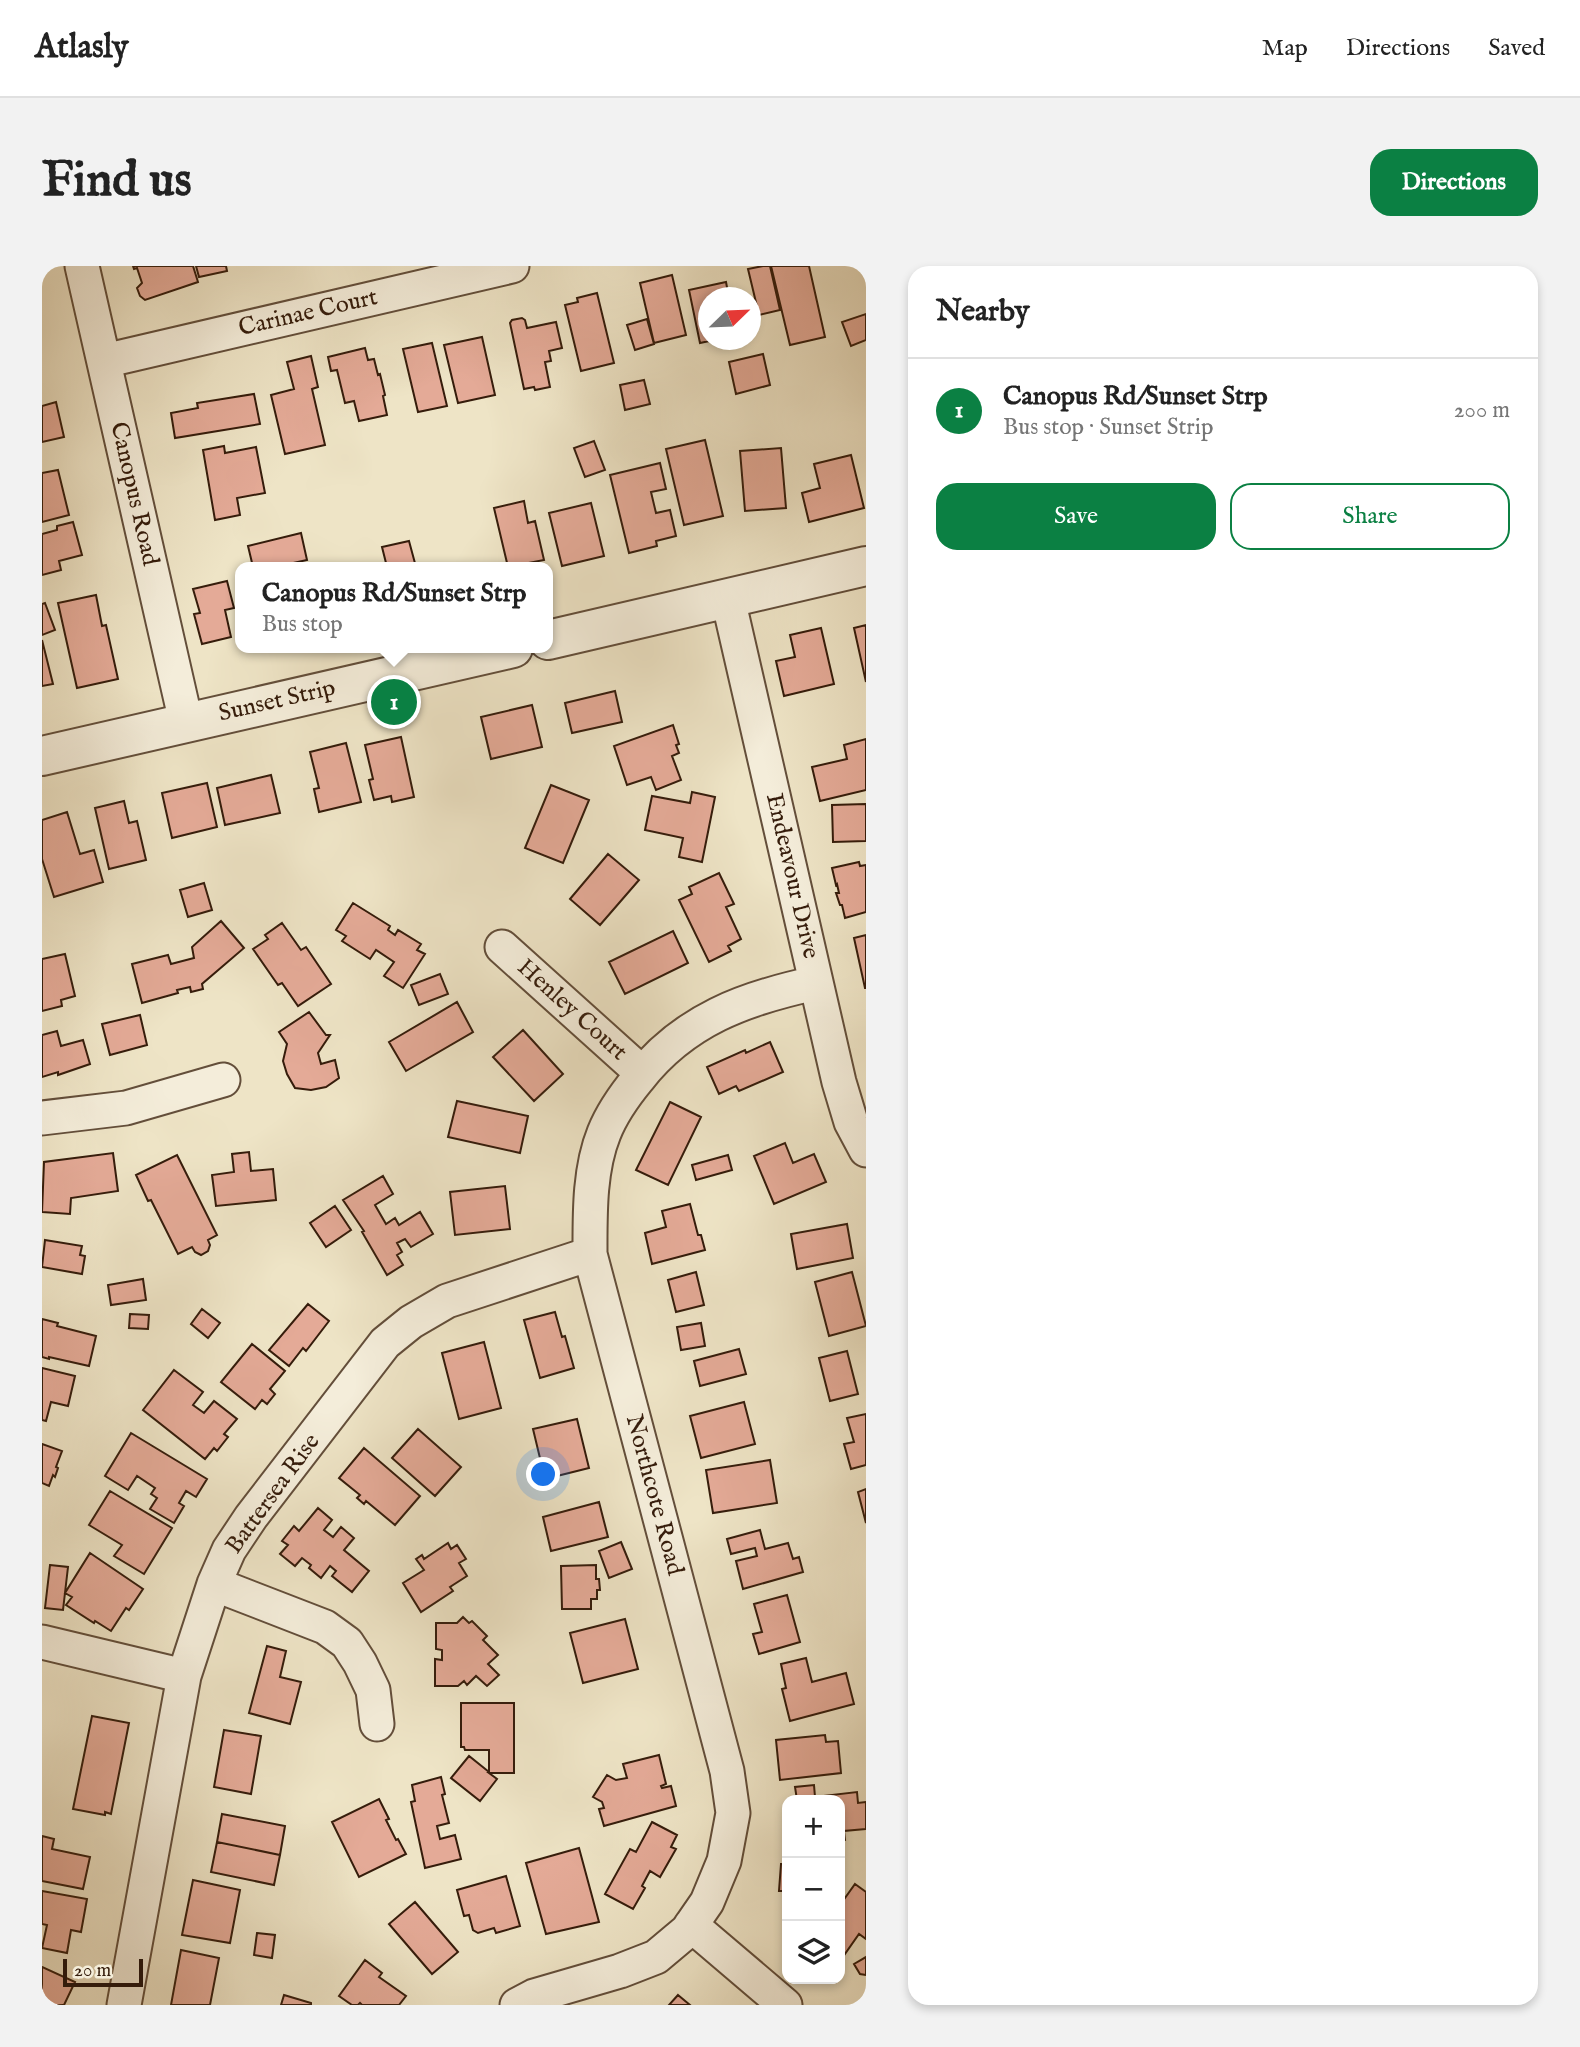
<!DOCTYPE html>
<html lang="en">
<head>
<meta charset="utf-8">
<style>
  body { margin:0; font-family:"IM FELL English",serif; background:#f2f2f2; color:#222 }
  .controls { position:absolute; right:21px; bottom:21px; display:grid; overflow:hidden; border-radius:14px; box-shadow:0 4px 10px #0003 }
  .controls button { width:63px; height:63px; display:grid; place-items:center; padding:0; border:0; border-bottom:2px solid #e0e0e0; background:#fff; color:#222; font:35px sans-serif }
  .compass { position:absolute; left:656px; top:21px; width:63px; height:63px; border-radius:50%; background:#fff; box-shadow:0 4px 10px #0003; rotate:67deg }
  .scale { position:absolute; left:21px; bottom:18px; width:80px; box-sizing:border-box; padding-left:7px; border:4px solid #351c0b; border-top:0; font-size:19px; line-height:24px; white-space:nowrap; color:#351c0b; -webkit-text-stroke:5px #f4edda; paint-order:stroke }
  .you { position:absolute; left:502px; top:1209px; width:24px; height:24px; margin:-18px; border:5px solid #fff; border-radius:50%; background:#1a73e8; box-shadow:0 0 0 10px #1a73e833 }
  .badge { display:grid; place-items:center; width:46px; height:46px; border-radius:50%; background:#0b8043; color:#fff; font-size:23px; font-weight:700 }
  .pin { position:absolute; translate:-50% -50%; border:4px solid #fff; box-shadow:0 2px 7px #0006 }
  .popup { position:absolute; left:193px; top:296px; width:318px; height:91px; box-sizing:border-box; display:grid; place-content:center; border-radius:14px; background:#fff; filter:drop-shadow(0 2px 5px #0005); font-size:23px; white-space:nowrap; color:#767676 }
  .popup b { font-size:26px; color:#222 }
  .popup::after { content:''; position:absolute; left:50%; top:100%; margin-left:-14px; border:14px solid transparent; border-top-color:#fff }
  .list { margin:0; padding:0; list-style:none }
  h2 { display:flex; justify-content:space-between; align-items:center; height:91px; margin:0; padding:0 28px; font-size:30px }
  h2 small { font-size:23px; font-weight:400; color:#767676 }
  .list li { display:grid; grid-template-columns:46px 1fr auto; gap:21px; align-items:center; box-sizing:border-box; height:105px; padding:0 28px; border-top:2px solid #e0e0e0 }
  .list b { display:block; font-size:26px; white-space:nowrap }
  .list p { margin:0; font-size:23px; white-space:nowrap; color:#767676 }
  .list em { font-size:23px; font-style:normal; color:#767676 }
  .actions { display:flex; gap:14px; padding:21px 28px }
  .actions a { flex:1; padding:16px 0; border:2px solid #0b8043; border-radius:21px; text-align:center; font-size:24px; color:#0b8043 }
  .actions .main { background:#0b8043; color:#fff }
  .icon { flex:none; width:38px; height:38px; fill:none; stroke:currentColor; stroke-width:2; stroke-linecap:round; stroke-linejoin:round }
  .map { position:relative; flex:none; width:824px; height:1739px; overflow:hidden; border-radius:21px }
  header { display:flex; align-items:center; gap:42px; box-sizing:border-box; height:98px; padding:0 35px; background:#fff; border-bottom:2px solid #e0e0e0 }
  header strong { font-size:33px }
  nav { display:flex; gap:38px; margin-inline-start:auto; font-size:24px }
  .intro { display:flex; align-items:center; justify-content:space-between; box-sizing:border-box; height:168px; padding:0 42px }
  h1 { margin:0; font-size:49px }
  .button { padding:18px 32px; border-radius:21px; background:#0b8043; color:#fff; font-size:24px; font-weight:700 }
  main { display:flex; gap:42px; padding:0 42px }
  aside { flex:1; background:#fff; border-radius:21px; box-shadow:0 4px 10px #0003 }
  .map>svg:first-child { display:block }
</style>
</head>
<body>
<header>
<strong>Atlasly</strong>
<nav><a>Map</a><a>Directions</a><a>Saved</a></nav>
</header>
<div class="intro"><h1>Find us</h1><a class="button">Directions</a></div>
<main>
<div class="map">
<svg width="824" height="1739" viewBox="0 0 824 1739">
  <rect width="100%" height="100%" fill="#eee4c6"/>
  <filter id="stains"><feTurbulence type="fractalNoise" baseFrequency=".00286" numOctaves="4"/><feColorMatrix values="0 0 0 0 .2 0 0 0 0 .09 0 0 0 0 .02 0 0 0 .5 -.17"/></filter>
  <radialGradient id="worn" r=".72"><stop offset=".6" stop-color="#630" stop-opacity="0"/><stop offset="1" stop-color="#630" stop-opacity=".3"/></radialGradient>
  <path fill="#e4aa97" stroke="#351c0b" stroke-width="2" d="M91 0H151L156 16 103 34 98 30 95 22 100 17 95 2 92 3Z
    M154 0H184L185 5 157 11Z
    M721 0H728L738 44 717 49 706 3Z
    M729 0H767L783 71 748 79Z
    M630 9 644 69 612 77 598 17Z
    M684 16 687 32H666V74H672L658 77 647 24Z
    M555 27 572 97 539 105 523 39 536 36 535 32Z
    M824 48V74L809 80 800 56Z
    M480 52 483 54 485 62 514 56 520 82 507 85 509 95 503 96 508 121 493 124 492 121 482 123 468 57 470 54Z
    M605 53 612 78 593 84 585 59Z
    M440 71 453 129 416 137 402 79Z
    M390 77 405 140 376 146 361 83Z
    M323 82 326 94 332 93 336 109 338 108 343 129 341 130 345 149 317 155 312 135 303 137 295 104 289 105 286 91Z
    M721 88 728 119 694 128 687 96Z
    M269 90 276 121 270 123 283 179 243 188 229 129 252 123 245 96Z
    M602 114 608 138 583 144 578 119Z
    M212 128 218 158 133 172 129 147 156 142 155 137Z
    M14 136 22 171 0 176V140Z
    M663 174 681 250 642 259 624 183Z
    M552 175 563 204 543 211 532 182Z
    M182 180 183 187 214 181 223 227 195 232 198 249 173 254 161 184Z
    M739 182 744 242 703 245 698 185Z
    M809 189 822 242 767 256 760 227 778 222 772 198Z
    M618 197 624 223 609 226 614 247 628 244 634 270 614 275 615 280 587 287 568 209Z
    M16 204 27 249 0 256V207Z
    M482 235 486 257 493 255 502 294 466 301 452 242Z
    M549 237 562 290 520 300 507 247Z
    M31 256 40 289 17 295 19 304 0 309V268L15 264V260Z
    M259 267 265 294 233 301H211L206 280Z
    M367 275 374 301H345L340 281Z
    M185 315 192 342 183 344 189 371 160 378 152 348 158 347 151 323Z
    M54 329 60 360 64 359 76 413 35 422 16 337Z
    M3 337 13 364 0 369V338Z
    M824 359V416L812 362Z
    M779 362 792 418 742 430 734 395 753 391 748 369Z
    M0 374 11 418 0 420Z
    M573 425 580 456 530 467 523 437Z
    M490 439 500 481 449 493 439 451Z
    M631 459 637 478 634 479 637 487 630 490 639 514 614 524 609 511 585 519 572 480Z
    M359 471 372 531 350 536 349 530 332 534 327 514 331 513 323 479Z
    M824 473V524L778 535 770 501 805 493 802 479Z
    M304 477 319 536 277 546 272 523 277 522 268 486Z
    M229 509 238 547 183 559 175 522Z
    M165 517 175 561 130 572 120 527Z
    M509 519 547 534 521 597 483 582Z
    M650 526 673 531 660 596 637 591 641 572 603 564 610 530 648 537Z
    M82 535 87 557 95 555 104 594 67 603 53 542Z
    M824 538V575L791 576 790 539Z
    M25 546 38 588 52 584 61 616 12 631 0 593V554Z
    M566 588 597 614 558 659 528 633Z
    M817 596 818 600 824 599V646L803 652 800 639H798L794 627H797L795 618 794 619 790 602Z
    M677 607 692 638 684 641 699 673 686 680 689 685 667 696 637 634 650 628 647 621Z
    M162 617 170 644 146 651 138 624Z
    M311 637 348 660 346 664 353 669 356 664 379 678 375 684 383 688 361 722 342 710 352 696 334 684 328 693 300 675 304 670 294 664Z
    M179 655 202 682 160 718 161 723 149 726 148 721 135 724 136 727 100 737 90 698 126 689 129 698 152 692 150 681Z
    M240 657 259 684 264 681 289 718 256 740 240 717 236 719 211 683 226 673 223 669Z
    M631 665 646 697 583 728 567 696Z
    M824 669V722H823L812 672Z
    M23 688 33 730 19 734 20 740 0 745V693Z
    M398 708 406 728 377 739 369 719Z
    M415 736 431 766 364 805 347 776Z
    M267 746 284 769H288L276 787 279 798 293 794 297 812 284 821 269 824 253 822 245 808 241 795 245 778 237 766Z
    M98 749 105 779 68 789 60 758Z
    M481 764 521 808 492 835 451 791Z
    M15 765 19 780 41 774 48 798 16 809V806L0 811V769Z
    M728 776 741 806 697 825 694 820 677 828 665 801 703 784 704 787Z
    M415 835 486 850 478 887 406 871Z
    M628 836 659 851 626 919 594 904Z
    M743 877 751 897 772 888 784 916 732 938 712 890Z
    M207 886 209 905 231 903 234 934 174 940 170 909 192 906 190 888Z
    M71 887 76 925 29 932 28 948 0 946 2 896Z
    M135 889 175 969 166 974 168 979 166 985 159 989 153 986 150 981 136 988 109 934 106 935 94 909Z
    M686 889 690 904 654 914 650 899Z
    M341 910 351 928 333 939 344 958 353 952 357 959 378 946 391 968 369 981 363 973 355 977 360 986 355 989 361 999 345 1009 320 966 322 965 301 934Z
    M463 920 468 963 413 969 408 926Z
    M648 938 656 969H659L663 984 610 998 603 967 624 961 620 945Z
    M293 940 309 964 284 981 268 957Z
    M805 958 811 992 755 1003 749 968Z
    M3 974 40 980 38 989 43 990 40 1008 0 1001Z
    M654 1006 662 1039 634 1046 626 1014Z
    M810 1006 824 1060 787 1070 773 1016Z
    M101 1013 104 1034 69 1039 66 1019Z
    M266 1038 287 1055 264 1085 261 1082 247 1100 227 1084Z
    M160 1043 178 1057 166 1072 149 1058Z
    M513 1046 520 1071 523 1070 532 1102 498 1112 482 1054Z
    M88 1048 107 1049 106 1063 87 1062Z
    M0 1053 16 1057 15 1060 54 1070 47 1100 7 1091V1093L0 1091Z
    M659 1057 663 1080 639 1084 635 1061Z
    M442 1076 459 1142 417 1153 400 1087Z
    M210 1078 243 1105 228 1123 233 1128 225 1138 220 1134 213 1143 179 1116Z
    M697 1083 704 1108 658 1120 652 1095Z
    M805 1085 816 1128 788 1135 777 1092Z
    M0 1102 33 1110 26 1140 9 1136 4 1155 0 1154Z
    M132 1104 161 1126 151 1139 162 1147 172 1135 195 1153 182 1168 186 1171 175 1185 172 1182 163 1193 101 1144Z
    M702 1136 713 1178 659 1192 648 1150Z
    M824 1148V1199L809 1203 802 1178 812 1176 805 1152Z
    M535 1153 547 1202 503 1213 491 1163Z
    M376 1163 419 1201 393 1230 350 1192Z
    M89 1167 165 1213 154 1231 144 1225 137 1237 142 1240 132 1257 108 1243 115 1232 109 1228 113 1222 95 1210 86 1224 63 1210Z
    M0 1178 20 1185 14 1201 16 1202 13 1211 11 1209 7 1220 0 1217Z
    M322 1182 378 1230 353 1259 324 1235 322 1238 315 1232 318 1229 297 1212Z
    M728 1194 735 1237 671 1247 664 1204Z
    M824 1223V1257L816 1226Z
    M68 1225 130 1262 102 1308 72 1290 80 1279 47 1259Z
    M557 1236 566 1271 509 1285 501 1251Z
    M276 1242 290 1254 282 1264 291 1271 299 1261 312 1272 302 1284 327 1305 310 1326 290 1310 294 1305 288 1300 279 1312 267 1302 269 1299 260 1292 253 1300 238 1288 246 1279 240 1275 252 1260 257 1265Z
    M718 1264 723 1283 746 1277 751 1293 757 1291 761 1306 701 1323 694 1295 715 1290 713 1282 689 1288 685 1273Z
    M579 1276 590 1303 567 1312 557 1285Z
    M406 1277 409 1283 415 1279 424 1293 417 1297 425 1310 408 1321 411 1325 379 1346 361 1317 382 1304 374 1293 380 1289 382 1293Z
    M48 1287 101 1323 87 1344 84 1342 69 1365 53 1355 52 1357 24 1339 30 1331 23 1327Z
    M8 1299 26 1301 21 1344 3 1342Z
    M554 1299V1313H557L558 1324H555V1333H549V1343H520L519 1300Z
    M745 1329 758 1376 717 1388 711 1368 720 1366 712 1338Z
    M421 1351 427 1357 430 1355 445 1370 441 1374 456 1389 446 1398 457 1409 445 1420 434 1410 425 1419 422 1415 416 1420H393V1393L400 1394V1384L394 1383V1357H415Z
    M583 1353 596 1403 541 1417 528 1367Z
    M225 1380 244 1385 238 1411 259 1416 248 1458 207 1447Z
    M764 1392 770 1416 804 1407 812 1438 748 1455 740 1423 744 1422 739 1398Z
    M419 1437H472V1507H447L455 1513 438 1535 409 1512 427 1490 447 1506V1484H423L422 1481H419Z
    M50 1450 87 1457 69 1548 63 1546V1549L31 1543Z
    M182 1464 219 1470 209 1528 172 1521Z
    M783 1469 784 1476 796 1475 799 1507 738 1514 734 1474Z
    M617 1489 624 1518 619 1520 620 1522 629 1520 634 1540 562 1560 557 1543 562 1542 560 1536 551 1531 565 1509 574 1514 585 1512 581 1498Z
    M399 1511 403 1528 400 1529 407 1557 395 1560 398 1573 413 1569 419 1593 383 1602 369 1536 373 1535 370 1519Z
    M772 1519 773 1531 815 1526 816 1537 824 1536V1563L802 1565 803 1574 798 1575V1534H755L753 1521Z
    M337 1533 347 1553 344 1554 354 1574 356 1573 364 1588 317 1611 290 1556Z
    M180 1548 243 1560 238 1589 175 1576Z
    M610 1556 635 1569 629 1581 634 1583 618 1611 608 1605 600 1620 603 1622 591 1643 563 1628 588 1583 594 1586Z
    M0 1570 12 1573 10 1583 48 1591 41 1623 0 1615Z
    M175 1576 238 1589 232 1619 169 1606Z
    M537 1582 557 1656 504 1668 484 1597Z
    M739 1598H745V1625H737Z
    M464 1610 478 1660 454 1667 452 1662 436 1667 431 1664 427 1649 422 1650 415 1624Z
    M151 1614 198 1624 188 1677 140 1669Z
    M813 1618 824 1626V1673L817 1668 798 1695V1639Z
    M0 1625 45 1633 39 1666 29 1664 25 1687 0 1682 5 1659 0 1658Z
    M373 1636 416 1686 390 1708 347 1658Z
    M215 1667 233 1669 230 1692 212 1689Z
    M139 1684 177 1692 168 1739H129Z
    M824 1691V1709L818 1708 812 1698Z
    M323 1694 340 1707 337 1711 364 1730 357 1739H320L318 1737 316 1739H310L297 1730Z
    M0 1701 33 1716 22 1739H0Z
    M242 1729 269 1737V1739H239Z
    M636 1729 648 1739H627Z"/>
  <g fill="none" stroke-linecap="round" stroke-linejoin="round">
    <g stroke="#634e3a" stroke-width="37">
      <path id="minor" d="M40 0 144 456
        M62 95 470 0
        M686 333 797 816 809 856 824 884
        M460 681 600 807
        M0 852 84 842 181 814
        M172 1318 283 1361 305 1377 318 1397 331 1424 335 1458
        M0 1376 142 1410
        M649 1659 743 1739
        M82 1739 142 1410 172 1318 187 1284 209 1251 343 1077 369 1056 405 1035 548 988
        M475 1739 492 1730 578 1705 614 1691 645 1665 665 1636 682 1595 691 1547 685 1505 548 988C548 949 547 904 562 867 570 847 582 830 596 813 642 754 703 732 774 717"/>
    </g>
    <g stroke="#634e3a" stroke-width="42">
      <path id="tertiary" d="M506 374 824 300
        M0 490 471 382"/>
    </g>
    <use href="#minor" stroke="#f4edda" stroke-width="33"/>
    <use href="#tertiary" stroke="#f4edda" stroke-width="38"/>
  </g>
  <g text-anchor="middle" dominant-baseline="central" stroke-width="5" stroke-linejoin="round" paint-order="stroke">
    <g font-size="24" fill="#351c0b" stroke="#f4edda">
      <text transform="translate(266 47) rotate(-13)">Carinae Court</text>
      <text transform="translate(92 228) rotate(77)">Canopus Road</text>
      <text transform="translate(235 435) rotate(-13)">Sunset Strip</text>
      <text transform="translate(750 610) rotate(77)">Endeavour Drive</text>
      <text transform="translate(530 744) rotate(42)">Henley Court</text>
      <text transform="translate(231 1228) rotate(-54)">Battersea Rise</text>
      <text transform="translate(612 1229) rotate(75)">Northcote Road</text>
    </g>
  </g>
  <rect width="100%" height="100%" filter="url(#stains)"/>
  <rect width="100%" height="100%" fill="url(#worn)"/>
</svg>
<div class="controls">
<button>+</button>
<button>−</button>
<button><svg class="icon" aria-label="layers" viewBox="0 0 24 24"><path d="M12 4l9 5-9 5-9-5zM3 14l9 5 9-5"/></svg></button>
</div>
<svg class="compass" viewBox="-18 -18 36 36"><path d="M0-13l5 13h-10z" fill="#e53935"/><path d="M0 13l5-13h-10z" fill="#767676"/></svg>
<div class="scale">20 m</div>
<div class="you"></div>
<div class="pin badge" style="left:352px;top:436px">1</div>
<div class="popup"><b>Canopus Rd/Sunset Strp</b>Bus stop</div>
</div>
<aside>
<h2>Nearby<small></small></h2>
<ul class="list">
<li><span class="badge">1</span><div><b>Canopus Rd/Sunset Strp</b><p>Bus stop · Sunset Strip</p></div><em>200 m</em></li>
</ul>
<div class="actions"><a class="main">Save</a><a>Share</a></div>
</aside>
</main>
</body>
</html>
